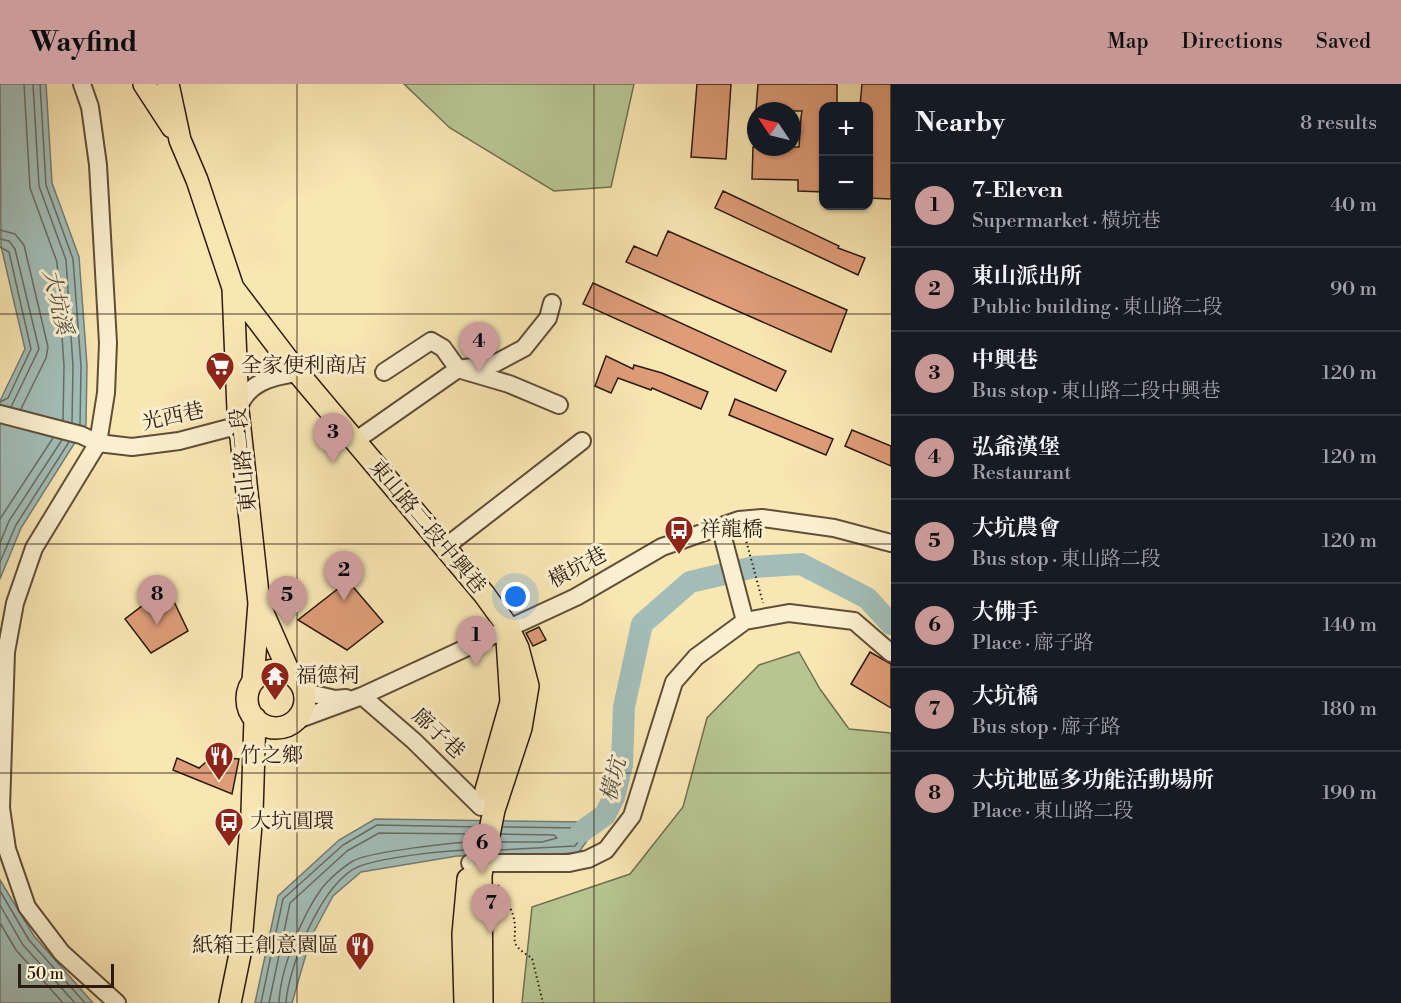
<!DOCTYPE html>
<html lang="en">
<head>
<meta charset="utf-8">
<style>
  body { margin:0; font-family:"Libre Bodoni","Noto Serif TC",serif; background:#242831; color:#f1f3f6 }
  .controls { position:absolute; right:18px; top:18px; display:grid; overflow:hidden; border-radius:12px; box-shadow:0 2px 4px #0004 }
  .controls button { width:54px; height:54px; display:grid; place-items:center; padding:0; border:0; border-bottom:2px solid #363941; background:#171b24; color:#f1f3f6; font:30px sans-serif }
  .compass { position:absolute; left:747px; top:18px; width:54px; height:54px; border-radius:50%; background:#171b24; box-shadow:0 2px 4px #0004; rotate:305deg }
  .scale { position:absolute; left:18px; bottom:15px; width:96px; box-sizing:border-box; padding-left:6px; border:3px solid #2d1b0f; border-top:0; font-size:16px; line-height:21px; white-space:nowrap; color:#2d1b0f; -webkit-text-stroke:4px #faefce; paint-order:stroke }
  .you { position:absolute; left:516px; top:513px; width:21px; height:21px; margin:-15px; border:4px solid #fff; border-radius:50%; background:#1a73e8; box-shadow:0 0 0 9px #1a73e833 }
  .badge { display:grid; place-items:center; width:39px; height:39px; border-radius:50%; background:#c59692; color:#111; font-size:20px; font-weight:700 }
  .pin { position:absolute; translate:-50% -50px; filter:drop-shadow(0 2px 3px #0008) }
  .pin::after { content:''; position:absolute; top:32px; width:21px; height:18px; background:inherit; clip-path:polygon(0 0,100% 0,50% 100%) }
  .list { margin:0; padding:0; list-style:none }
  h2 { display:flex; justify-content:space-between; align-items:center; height:78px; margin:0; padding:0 24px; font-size:26px }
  h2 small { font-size:20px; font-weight:400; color:#9ea1a6 }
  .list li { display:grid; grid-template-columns:39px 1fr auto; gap:18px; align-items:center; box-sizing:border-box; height:84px; padding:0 24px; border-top:2px solid #363941 }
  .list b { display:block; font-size:22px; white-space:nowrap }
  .list p { margin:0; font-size:20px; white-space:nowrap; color:#9ea1a6 }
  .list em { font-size:20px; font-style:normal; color:#9ea1a6 }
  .map { position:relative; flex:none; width:891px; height:919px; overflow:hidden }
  header { display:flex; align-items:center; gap:36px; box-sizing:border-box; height:84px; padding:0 30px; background:#c59692; color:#111 }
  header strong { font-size:28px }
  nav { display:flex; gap:33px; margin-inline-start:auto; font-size:21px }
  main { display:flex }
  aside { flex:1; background:#171b24 }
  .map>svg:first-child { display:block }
</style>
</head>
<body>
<header>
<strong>Wayfind</strong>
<nav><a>Map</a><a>Directions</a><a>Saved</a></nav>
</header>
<main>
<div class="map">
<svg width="891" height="919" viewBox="0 0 891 919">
  <rect width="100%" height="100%" fill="#f8e6b3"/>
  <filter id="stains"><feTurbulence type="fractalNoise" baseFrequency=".00333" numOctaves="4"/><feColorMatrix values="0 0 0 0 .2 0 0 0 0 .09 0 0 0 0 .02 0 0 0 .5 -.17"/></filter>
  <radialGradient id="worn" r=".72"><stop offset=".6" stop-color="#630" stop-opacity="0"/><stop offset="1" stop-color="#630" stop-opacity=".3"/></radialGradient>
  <path fill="#b7c691" stroke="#727050" stroke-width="1.5" d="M404 0H634L611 103 554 107 450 44Z
    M799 568 820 605 849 645 891 649V919H522L532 823 630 790 683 723 707 634 759 581Z"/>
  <path fill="#a2bdb7" stroke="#737c74" stroke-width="1.5" d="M0 0H46L52 99 79 173 87 281 86 341 21 444 0 495V317L25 265 1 162Z
    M605 731 579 768 542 772H457L361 788 333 812 311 853 292 919H255L278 812 339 756 375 735 586 738Z
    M0 796 34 852 93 919H0Z"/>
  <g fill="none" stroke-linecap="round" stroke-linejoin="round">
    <path stroke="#686c63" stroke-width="1.5" d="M24 0 30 104 57 178 64 282 63 336
      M33 0 39 102 66 176 73 282 72 339
      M40 0 46 101 73 175 81 282 80 341
      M0 146 15 150 24 161 48 263 46 274 21 325
      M0 155 9 157 15 165 39 265 11 323
      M0 163 9 168 31 265 8 314 0 318
      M0 435 53 354
      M0 459 9 437 62 356
      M0 478 16 441 69 358
      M500 758H542L557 754 554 751 501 750
      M498 766 575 762 586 747 583 744 503 743
      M0 807 29 856 85 919
      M0 821 23 861 75 919
      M0 839 16 866 63 919
      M261 919 283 815 343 761 377 741 478 743
      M269 919 290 819 347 767 379 749 477 750
      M279 919C280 886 302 831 322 804 329 795 343 783 353 777 368 768 455 758 475 758
      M286 919C288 883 323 795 360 782 386 773 446 766 474 766"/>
    <path stroke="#a2bdb7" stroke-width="22" d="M581 748 605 731 614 713 622 681 624 623 642 540 690 498 754 483 801 480 867 514 891 540"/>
  </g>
  <path fill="#de9c79" stroke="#2d1b0f" stroke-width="1.5" d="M697 0H731L726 75 691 73Z
    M758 0H837V22H824V108L798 107V96L752 95 753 63H799L801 33 802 27H756Z
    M862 0H891V115L868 114V22H860Z
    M723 107 839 162 838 164 865 174 858 191 715 124Z
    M668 147 847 226 831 268 626 178 634 162 657 172Z
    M593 199 786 287 776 307 583 220Z
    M606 272 633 285 634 281 662 289 708 308 701 325 652 304 651 306 618 294 611 309 595 302Z
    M735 315 833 355 826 371 729 331Z
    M852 346 891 362V382L845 362Z
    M348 497 383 538 347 566 298 536Z
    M167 503 188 547 151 569 125 535Z
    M539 543 546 556 533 562 526 549Z
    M870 568 891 580V624L851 600Z
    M212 673 239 675 232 710 173 686 177 674 199 684Z"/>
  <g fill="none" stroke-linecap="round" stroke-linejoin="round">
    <g stroke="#604e38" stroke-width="20">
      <path id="minor" d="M82 0 90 23 98 81 108 259 106 309 98 359 34 464 15 519 6 568 1 724 7 765 27 823 62 869 117 919
        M384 288 431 257 443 264 458 285 509 300 559 321
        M238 326C246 299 272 292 298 289
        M0 330 81 351 98 359 132 363 179 357 240 341
        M355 357 458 285 494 280 524 264 548 234 552 219
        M444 464 582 357
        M745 537 789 529 854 537 891 569
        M305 608 335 615 346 614
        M362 612 414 657 481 723
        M297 636 362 612 576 513 662 463 739 436 762 434 834 444 891 459
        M470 779H569L588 775 606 766 632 732 674 598 696 573 745 537 720 442"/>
    </g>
    <g stroke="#2d1b0f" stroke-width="24">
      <path id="major" d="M144 0 172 43
        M168 0 180 56 197 96 233 204 238 326 259 519 253 596
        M233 204 298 289 484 510 508 543 518 564 528 602 521 644 494 726 481 791 482 919
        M260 522 289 588
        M247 615a29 29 0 1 1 58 0a29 29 0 1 1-58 0Z
        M486 706 511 618 507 555
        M230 919 240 870 252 729 255 634
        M465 919 463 850 468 795"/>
    </g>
    <path stroke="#2d1b0f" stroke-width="2" stroke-dasharray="1.5 3" stroke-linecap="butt" d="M744 449 763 519
      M498 801C503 811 510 821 513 831 520 857 504 857 532 874L543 919"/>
    <use href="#minor" stroke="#faefce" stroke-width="16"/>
    <use href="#major" stroke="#f8e6b3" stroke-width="21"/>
  </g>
  <path fill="none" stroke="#2d1b0f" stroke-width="1.5" stroke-opacity="0.55" d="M297 0V919M594 0V919M0 230H891M0 460H891M0 689H891"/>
  <defs>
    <g id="supermarket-pin" transform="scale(1.5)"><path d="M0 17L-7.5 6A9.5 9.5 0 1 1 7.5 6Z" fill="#8f2418" stroke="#faefce"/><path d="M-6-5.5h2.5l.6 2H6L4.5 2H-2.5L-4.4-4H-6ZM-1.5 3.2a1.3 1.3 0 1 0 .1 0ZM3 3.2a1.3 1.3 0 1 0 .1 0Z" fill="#fff"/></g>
    <g id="bus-pin" transform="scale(1.5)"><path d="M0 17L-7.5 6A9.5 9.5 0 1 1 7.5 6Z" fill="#8f2418" stroke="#faefce"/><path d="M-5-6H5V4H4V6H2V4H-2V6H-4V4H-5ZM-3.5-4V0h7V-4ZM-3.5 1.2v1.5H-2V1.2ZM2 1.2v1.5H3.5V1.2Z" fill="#fff"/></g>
    <g id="temple-pin" transform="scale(1.5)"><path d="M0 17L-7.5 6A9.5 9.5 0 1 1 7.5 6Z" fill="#8f2418" stroke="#faefce"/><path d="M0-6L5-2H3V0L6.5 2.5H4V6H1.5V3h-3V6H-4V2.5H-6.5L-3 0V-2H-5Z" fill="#fff"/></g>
    <g id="restaurant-pin" transform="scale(1.5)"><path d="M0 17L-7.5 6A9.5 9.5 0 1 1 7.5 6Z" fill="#8f2418" stroke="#faefce"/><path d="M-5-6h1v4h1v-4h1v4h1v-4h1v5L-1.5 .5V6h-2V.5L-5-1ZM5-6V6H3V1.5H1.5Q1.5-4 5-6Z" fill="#fff"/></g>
  </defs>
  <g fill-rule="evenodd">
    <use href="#supermarket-pin" x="220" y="282"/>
    <use href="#bus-pin" x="679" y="446"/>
    <use href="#temple-pin" x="275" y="592"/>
    <use href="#restaurant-pin" x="219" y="672"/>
    <use href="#bus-pin" x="229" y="738"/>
    <use href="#restaurant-pin" x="360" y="862"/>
  </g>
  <g text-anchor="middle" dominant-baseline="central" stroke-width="6" stroke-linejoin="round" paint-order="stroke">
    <g font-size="21" fill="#2d1b0f" stroke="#faefce" text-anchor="start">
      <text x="241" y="282">全家便利商店</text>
      <text x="700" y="446">祥龍橋</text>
      <text x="296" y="592">福德祠</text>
      <text x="240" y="672">竹之鄉</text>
      <text x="250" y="738">大坑圓環</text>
      <text x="339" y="862" text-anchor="end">紙箱王創意園區</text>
    </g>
    <g font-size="21" fill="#2d1b0f" stroke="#faefce">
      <text transform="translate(173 333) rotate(-12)">光西巷</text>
      <text transform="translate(244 376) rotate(-96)">東山路二段</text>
      <text transform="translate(427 443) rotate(50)">東山路二段中興巷</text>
      <text transform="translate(578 484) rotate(-28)">橫坑巷</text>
      <text transform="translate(438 650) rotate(43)">廍子巷</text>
    </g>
    <g font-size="22" font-style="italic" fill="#56544a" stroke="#faefce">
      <text transform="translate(57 218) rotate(77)">大坑溪</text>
      <text transform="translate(614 696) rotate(-76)">橫坑</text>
    </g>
  </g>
  <rect width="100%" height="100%" filter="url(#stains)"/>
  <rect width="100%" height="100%" fill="url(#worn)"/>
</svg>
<div class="controls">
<button>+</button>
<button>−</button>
</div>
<svg class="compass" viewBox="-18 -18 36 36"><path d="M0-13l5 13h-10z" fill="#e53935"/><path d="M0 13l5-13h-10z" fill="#9ea1a6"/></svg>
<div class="scale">50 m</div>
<div class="you"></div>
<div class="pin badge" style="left:476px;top:582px">1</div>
<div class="pin badge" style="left:344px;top:517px">2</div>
<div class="pin badge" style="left:333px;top:379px">3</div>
<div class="pin badge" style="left:479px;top:288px">4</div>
<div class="pin badge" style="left:287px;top:542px">5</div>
<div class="pin badge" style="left:482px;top:790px">6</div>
<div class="pin badge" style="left:491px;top:850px">7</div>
<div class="pin badge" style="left:157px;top:541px">8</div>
</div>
<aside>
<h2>Nearby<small>8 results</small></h2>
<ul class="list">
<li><span class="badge">1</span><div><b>7-Eleven</b><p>Supermarket · 橫坑巷</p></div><em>40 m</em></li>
<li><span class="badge">2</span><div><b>東山派出所</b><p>Public building · 東山路二段</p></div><em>90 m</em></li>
<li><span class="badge">3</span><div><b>中興巷</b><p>Bus stop · 東山路二段中興巷</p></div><em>120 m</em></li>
<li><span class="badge">4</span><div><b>弘爺漢堡</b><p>Restaurant</p></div><em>120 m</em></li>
<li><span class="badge">5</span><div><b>大坑農會</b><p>Bus stop · 東山路二段</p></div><em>120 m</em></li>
<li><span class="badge">6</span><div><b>大佛手</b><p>Place · 廍子路</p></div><em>140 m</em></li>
<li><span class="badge">7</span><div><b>大坑橋</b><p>Bus stop · 廍子路</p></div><em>180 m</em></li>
<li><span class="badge">8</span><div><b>大坑地區多功能活動場所</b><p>Place · 東山路二段</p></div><em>190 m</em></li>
</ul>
</aside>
</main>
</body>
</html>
